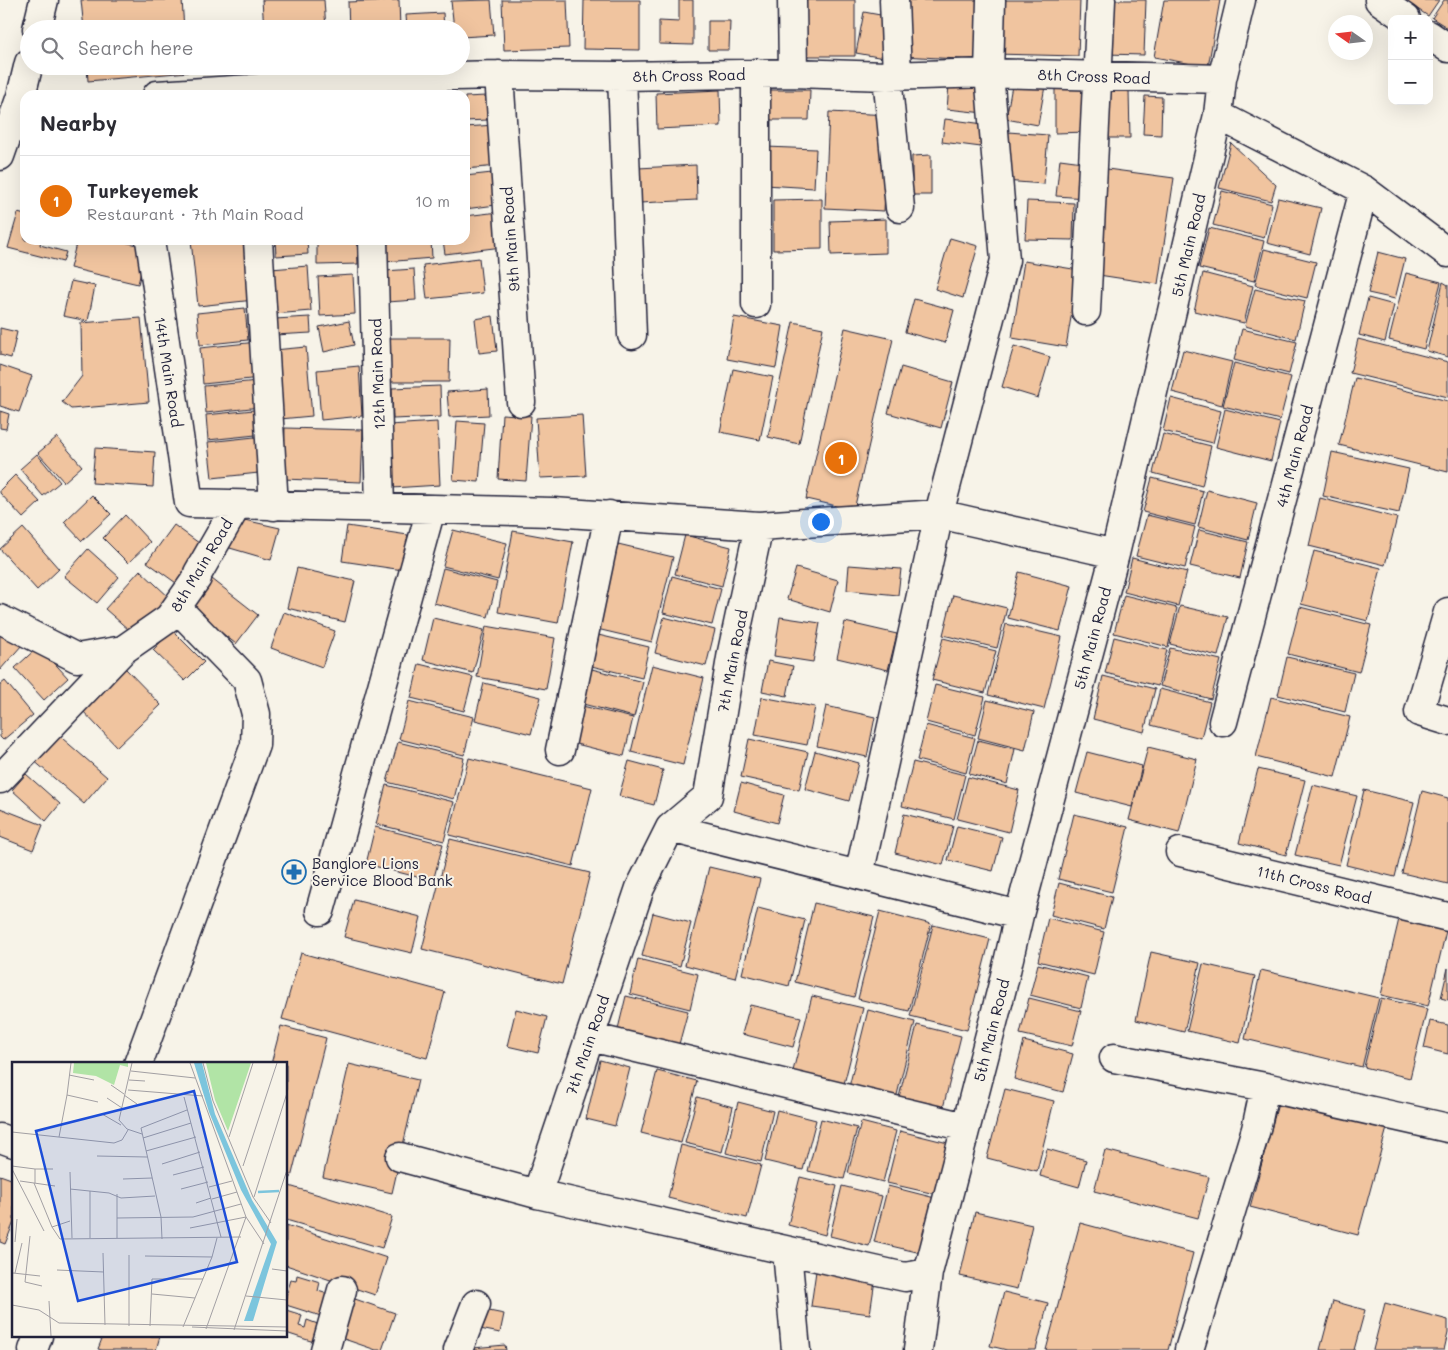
<!DOCTYPE html>
<html lang="en">
<head>
<meta charset="utf-8">
<style>
  body { margin:0; font-family:Mali,sans-serif; background:#f2f2f3; color:#2b2b33 }
  .controls { position:absolute; right:15px; top:15px; display:grid; overflow:hidden; border-radius:10px; box-shadow:0 5px 20px #0002 }
  .controls button { width:45px; height:45px; display:grid; place-items:center; padding:0; border:0; border-bottom:1px solid #e1e1e2; background:#fff; color:#2b2b33; font:25px sans-serif }
  .compass { position:absolute; left:1328px; top:15px; width:45px; height:45px; border-radius:50%; background:#fff; box-shadow:0 5px 20px #0002; rotate:284deg }
  .you { position:absolute; left:820px; top:521px; width:18px; height:18px; margin:-12px; border:4px solid #fff; border-radius:50%; background:#1a73e8; box-shadow:0 0 0 8px #1a73e833 }
  .badge { display:grid; place-items:center; width:32px; height:32px; border-radius:50%; background:#0b8043; color:#fff; font-size:16px; font-weight:700 }
  .pin { position:absolute; translate:-50% -50%; border:2px solid #fff; box-shadow:0 1px 5px #0006 }
  .list { margin:0; padding:0; list-style:none }
  h2 { display:flex; justify-content:space-between; align-items:center; height:65px; margin:0; padding:0 20px; font-size:21px }
  h2 small { font-size:16px; font-weight:400; color:#7c7c81 }
  .list li { display:grid; grid-template-columns:32px 1fr auto; gap:15px; align-items:center; box-sizing:border-box; height:90px; padding:0 20px; border-top:1px solid #e1e1e2 }
  .list b { display:block; font-size:19px; white-space:nowrap }
  .list p { margin:0; font-size:16px; white-space:nowrap; color:#7c7c81 }
  .list em { font-size:16px; font-style:normal; color:#7c7c81 }
  .icon { flex:none; width:28px; height:28px; fill:none; stroke:currentColor; stroke-width:2; stroke-linecap:round; stroke-linejoin:round }
  .map { position:relative; flex:none; width:1448px; height:1350px; overflow:hidden }
  .search { position:absolute; background:#fff; box-shadow:0 5px 20px #0002; left:20px; top:20px; width:450px; height:55px; display:flex; align-items:center; gap:12px; box-sizing:border-box; padding:0 18px; border-radius:28px; color:#7c7c81; font-size:19px }
  .panel { position:absolute; background:#fff; box-shadow:0 5px 20px #0002; left:20px; top:90px; width:450px; height:155px; border-radius:15px }
  .map>svg:first-child { display:block }
</style>
</head>
<body>
<div class="map">
<svg width="1448" height="1350" viewBox="0 0 1448 1350">
  <rect width="100%" height="100%" fill="#f7f3e8"/>
  <filter id="ink" filterUnits="userSpaceOnUse"><feTurbulence type="fractalNoise" baseFrequency=".02" numOctaves="2"/><feDisplacementMap in="SourceGraphic" scale="10" xChannelSelector="R" yChannelSelector="G"/><feConvolveMatrix kernelMatrix="1 2 1 2 8 2 1 2 1" color-interpolation-filters="sRGB"/></filter>
  <g filter="url(#ink)">
    <path fill="#f0c49f" stroke="#22223b" d="M81 0H182L184 29H84Z
      M262 0H324L326 29H264Z
      M399 0 400 29H349L348 2Z
      M491 0 494 35 461 37V29H454L451 1Z
      M502 0H567L569 48 504 50Z
      M584 0H640V50L583 49Z
      M679 0H693V45L659 44V21L679 22Z
      M796 0H855V56H796Z
      M903 0H984L980 60 900 56Z
      M995 0H1080L1078 56 994 54Z
      M1106 0H1146L1144 55 1105 54Z
      M1164 0H1220L1208 67 1154 57Z
      M1404 0H1439L1428 16Z
      M1444 0H1448V28L1432 18Z
      M864 12 891 17 884 58 856 53Z
      M443 13 444 29H407L406 15Z
      M708 21H730L729 50H708Z
      M87 66H187L188 72 88 81Z
      M1013 80 1045 86 1038 125 1006 119Z
      M949 85 986 89 984 113 947 109Z
      M1055 89H1088V132L1055 133Z
      M720 90 721 126 657 129 656 93Z
      M765 90H810L809 120H765Z
      M1129 90 1130 138H1106L1105 91Z
      M486 96 487 120 465 121V97Z
      M1145 96 1162 97 1161 135 1143 134Z
      M829 112 889 115 884 211 825 208Z
      M945 119 984 124 981 147 942 142Z
      M495 125 498 166 465 169V127Z
      M1008 132 1048 135 1044 184 1004 181Z
      M1231 143 1276 185 1271 201 1219 188Z
      M766 147 816 149 814 188 765 185Z
      M931 155V195H912V156Z
      M1060 159 1090 163 1086 198 1056 196Z
      M696 165 697 200 640 203 638 168Z
      M1107 169 1174 178 1158 284 1092 274Z
      M492 173 496 205 465 209V176Z
      M1222 191 1272 204 1264 238 1213 225Z
      M1278 198 1321 208 1310 254 1267 243Z
      M822 199V249L773 250V200Z
      M1027 201 1074 203 1073 240 1025 239Z
      M499 212 502 247 445 254 443 240H465V216Z
      M18 213 25 215V240H41L40 245 66 252 63 262 8 248Z
      M886 219V253L831 255 830 221Z
      M1209 228 1264 241 1254 281 1199 268Z
      M950 238 978 246 963 298 935 289Z
      M52 240H74L73 245Z
      M77 240H115L147 247 138 284 70 268Z
      M191 240H248L254 300 198 306Z
      M275 240H307L308 254 276 256Z
      M317 240H357L358 264 317 265Z
      M384 240H431L432 258 385 262Z
      M1264 249 1316 262 1307 298 1255 285Z
      M1378 252 1405 259 1395 299 1368 293Z
      M479 258 483 293 427 299 423 265Z
      M1024 261 1079 270 1066 347 1012 338Z
      M308 266 311 311 274 314 271 269Z
      M414 269 416 300 387 302 385 271Z
      M1203 273 1253 286 1244 323 1194 311Z
      M1406 273 1441 282 1424 349 1389 340Z
      M353 275 355 314 320 316 318 277Z
      M71 281 95 286 88 321 63 316Z
      M1443 282 1448 285V357L1427 351Z
      M1255 289 1305 301 1296 339 1245 326Z
      M1368 298 1394 305 1385 342 1359 335Z
      M914 299 954 310 945 343 905 332Z
      M245 308 248 340 200 345 197 313Z
      M493 316 497 351 479 353 475 319Z
      M310 317 311 333 275 335V319Z
      M734 317 783 326 776 368 727 359Z
      M141 318 149 402 71 409 62 402 82 376 81 323Z
      M349 321 354 345 324 352 319 327Z
      M793 322 823 328 799 444 768 437Z
      M0 328 17 332 11 358 0 355Z
      M845 328 893 339 854 510 806 499Z
      M1242 329 1297 342 1289 374 1234 360Z
      M388 338H450L449 382H388Z
      M1358 339 1448 362V397L1350 373Z
      M257 342 260 378 203 384 200 348Z
      M1014 346 1050 357 1038 398 1002 387Z
      M306 347 312 416 280 419 274 350Z
      M1183 350 1232 362 1222 405 1172 392Z
      M1234 363 1291 377 1280 420 1223 406Z
      M0 365 32 376 19 412 0 406Z
      M359 366 362 416 321 420 317 370Z
      M901 367 953 382 941 428 888 413Z
      M733 369 773 377 760 440 720 432Z
      M1355 378 1448 401V472L1339 445Z
      M258 381 260 407 206 413 204 386Z
      M440 386 441 417 393 419 392 388Z
      M488 389 489 415 449 417 447 392Z
      M1171 398 1221 411 1213 443 1163 431Z
      M263 409 265 434 208 440 206 415Z
      M1225 409 1280 423 1271 461 1216 447Z
      M0 411 9 414 6 429 0 428Z
      M502 414 531 416 526 481 498 479Z
      M582 415 586 476 540 478 536 418Z
      M457 421 484 423 479 482 453 480Z
      M437 422 440 485 392 488 389 425Z
      M285 428 363 430 361 482 283 479Z
      M1163 434 1211 446 1202 486 1153 473Z
      M264 436 268 472 212 478 208 442Z
      M57 437 82 466 64 482 38 453Z
      M95 448 155 452 153 487 92 483Z
      M1332 452 1409 469 1399 513 1323 496Z
      M37 454 60 482 43 496 20 469Z
      M15 475 40 502 23 518 0 493V490Z
      M1152 478 1203 491 1195 525 1143 512Z
      M1207 490 1257 503 1248 540 1198 527Z
      M92 495 111 514 82 541 64 522Z
      M1320 498 1397 518 1385 565 1309 546Z
      M125 515 150 542 128 563 103 538Z
      M1147 515 1195 527 1185 568 1136 556Z
      M240 519 280 528 271 560 223 546Z
      M174 525 210 551 183 588 147 562Z
      M347 526 408 535 403 570 342 561Z
      M23 528 59 569 37 590 0 549Z
      M453 530 507 543 498 580 443 566Z
      M1199 530 1248 542 1240 578 1190 566Z
      M513 531 573 542 558 623 498 612Z
      M685 535 731 547 722 586 675 574Z
      M618 544 673 557 652 642 597 629Z
      M88 549 119 577 97 603 64 576Z
      M1314 551 1381 568 1368 621 1301 604Z
      M1132 558 1187 572 1178 606 1124 592Z
      M849 565 901 569 898 595 847 590Z
      M297 568 355 581 345 622 287 608Z
      M443 568 497 582 488 617 434 603Z
      M796 568 838 580 830 612 787 599Z
      M140 570 171 599 137 637 105 609Z
      M1019 572 1072 586 1060 631 1008 618Z
      M672 576 721 589 712 625 663 613Z
      M212 579 258 615 236 644 189 607Z
      M953 595 1007 608 997 648 943 635Z
      M1124 595 1177 608 1168 647 1114 633Z
      M1180 606 1228 617 1218 656 1170 644Z
      M1300 607 1371 625 1359 672 1288 654Z
      M284 612 335 631 322 667 271 648Z
      M664 617 715 630 706 666 655 653Z
      M780 617 820 623 813 662 774 656Z
      M433 618 484 630 473 673 423 660Z
      M845 622 897 634 888 670 837 658Z
      M1006 624 1062 637 1044 709 988 695Z
      M0 626 22 645 0 670Z
      M486 626 555 638 546 689 477 677Z
      M172 630 204 662 185 681 153 650Z
      M594 634 649 647 642 678 587 665Z
      M1114 637 1167 650 1158 686 1105 673Z
      M943 638 996 651 985 693 932 680Z
      M39 646 68 678 44 700 15 668Z
      M1170 648 1221 660 1211 699 1160 686Z
      M1287 657 1354 673 1345 712 1278 695Z
      M768 661 793 666 787 696 762 691Z
      M419 664 473 677 464 711 411 698Z
      M652 665 704 678 683 765 631 752Z
      M124 667 161 705 117 747 81 709Z
      M584 667 643 682 634 717 575 702Z
      M1103 676 1155 689 1144 732 1093 719Z
      M5 681 33 715 3 740 0 737V685Z
      M484 683 541 697 531 734 475 720Z
      M935 685 985 697 975 735 926 722Z
      M1160 689 1210 702 1201 738 1151 725Z
      M762 697 815 707 807 745 755 735Z
      M1271 697 1350 717 1335 777 1256 757Z
      M987 700 1034 712 1025 750 978 738Z
      M409 701 474 717 464 755 399 739Z
      M578 705 633 718 624 756 568 742Z
      M826 706 875 717 867 757 817 746Z
      M926 725 975 738 966 773 917 760Z
      M55 732 107 777 84 804 32 759Z
      M749 739 808 752 799 790 741 777Z
      M978 740 1015 749 1007 784 969 774Z
      M398 742 464 758 454 799 387 782Z
      M1148 747 1197 759 1179 833 1129 820Z
      M815 751 859 763 849 801 805 789Z
      M1087 752 1142 766 1132 807 1076 793Z
      M469 758 592 788 573 866 449 835Z
      M629 761 663 770 654 805 619 796Z
      M913 762 965 775 954 819 902 806Z
      M1258 769 1305 780 1286 855 1239 843Z
      M26 774 60 804 46 821 12 790Z
      M968 777 1019 790 1009 832 957 819Z
      M741 783 784 795 777 823 734 811Z
      M386 785 454 802 444 841 376 824Z
      M1313 785 1357 796 1339 865 1295 855Z
      M1364 790 1414 802 1395 877 1346 865Z
      M1422 791 1448 798V884L1402 873Z
      M0 808 43 825 33 850 0 837Z
      M904 814 953 826 943 865 895 853Z
      M1074 814 1128 827 1112 892 1058 879Z
      M957 826 1002 837 993 871 948 860Z
      M375 827 443 844 433 881 366 864Z
      M450 839 590 873 562 984 422 949Z
      M709 867 760 879 735 978 685 965Z
      M1059 883 1112 897 1104 929 1051 915Z
      M354 900 421 917 412 953 344 937Z
      M814 903 874 917 854 997 795 982Z
      M758 908 805 920 789 986 742 974Z
      M880 911 931 924 909 1011 858 999Z
      M653 913 691 923 680 966 642 956Z
      M1048 918 1104 932 1094 975 1038 961Z
      M1399 919 1446 931 1428 1006 1381 995Z
      M933 925 990 939 967 1030 910 1016Z
      M1151 952 1200 963 1184 1032 1136 1020Z
      M301 953 445 992 427 1058 282 1019Z
      M638 959 698 974 690 1009 630 994Z
      M1038 964 1088 977 1081 1008 1030 995Z
      M1203 964 1255 976 1240 1043 1187 1031Z
      M1448 968V1000L1441 998Z
      M1261 970 1379 998 1362 1067 1245 1039Z
      M626 996 688 1011 678 1048 617 1033Z
      M812 996 863 1008 843 1088 792 1075Z
      M1029 998 1081 1011 1072 1046 1020 1034Z
      M1381 998 1427 1009 1410 1078 1364 1067Z
      M750 1005 801 1017 793 1047 742 1034Z
      M516 1009 547 1017 538 1053 507 1046Z
      M868 1010 915 1022 895 1103 848 1091Z
      M1430 1021 1448 1025V1054L1424 1048Z
      M917 1025 961 1036 941 1116 897 1105Z
      M281 1026 326 1038 291 1178 286 1177V1064H271Z
      M1024 1041 1073 1054 1063 1092 1014 1079Z
      M600 1060 630 1068 615 1126 586 1119Z
      M349 1064 418 1080 392 1193 323 1177Z
      M657 1071 697 1081 681 1143 641 1133Z
      M1005 1089 1054 1101 1037 1171 987 1158Z
      M697 1097 733 1107 722 1152 685 1143Z
      M1279 1100 1387 1128 1358 1235 1250 1207Z
      M738 1102 773 1111 761 1162 726 1153Z
      M777 1110 816 1120 803 1170 765 1161Z
      M821 1119 857 1128 844 1179 808 1171Z
      M861 1122 896 1131 883 1182 848 1173Z
      M900 1131 948 1143 935 1194 887 1183Z
      M681 1145 761 1165 747 1218 668 1198Z
      M1047 1149 1086 1160 1079 1187 1040 1176Z
      M1105 1150 1209 1177 1198 1218 1094 1191Z
      M0 1175 14 1180V1222L5 1244 0 1242Z
      M800 1177 837 1186 825 1235 788 1225Z
      M286 1185 392 1217 382 1248 286 1220Z
      M842 1186 882 1196 869 1246 830 1236Z
      M888 1186 935 1198 921 1253 874 1242Z
      M975 1212 1032 1225 1017 1289 960 1276Z
      M1080 1223 1193 1253 1168 1350H1046Z
      M286 1225 387 1258 375 1295 286 1265Z
      M816 1271 875 1280 870 1314 811 1306Z
      M297 1275 320 1282 318 1291 331 1295 324 1317 286 1305V1296L291 1280 296 1281Z
      M1004 1292 1048 1303 1036 1350H1007L990 1346Z
      M355 1299 395 1313 382 1350H376L341 1338Z
      M1333 1301 1365 1310 1354 1350H1320Z
      M1385 1303 1448 1320V1333L1444 1350H1373Z
      M479 1309 504 1314 500 1333 475 1328Z
      M286 1310 302 1315 299 1326 305 1328 307 1320 323 1326 317 1343 286 1333Z
      M103 1336H160L156 1350H102L98 1349Z
      M505 1345 506 1350H463L462 1349Z"/>
    <g fill="none" stroke-linecap="round" stroke-linejoin="round">
      <g stroke="#22223b" stroke-width="31">
        <path id="minor" d="M792 0 793 73
          M894 0 897 75
          M1379 0 1406 19
          M37 29 44 0
          M1429 35 1448 48
          M756 73V304
          M499 75 521 402
          M622 76 632 335
          M887 76 900 208
          M157 95 250 89 369 78 499 75 622 76 793 73 887 76 989 73 1222 79
          M1218 115 1364 190 1448 253
          M0 156 21 96 29 63
          M150 240 189 503 553 512 759 526 939 514 1115 554
          M258 240 274 506
          M373 240 380 508
          M1086 311 1101 0
          M1448 612 1419 712 1448 721
          M0 619 77 658 123 650 169 618 197 578 198 573 237 505
          M1223 722 1364 190
          M560 750 609 515
          M0 779 123 650
          M670 828 1019 915
          M1180 852 1448 917
          M859 875 939 514 1005 260 989 73 991 0
          M320 911 431 509
          M590 1037 966 1127
          M1114 1058 1265 1087 1448 1128
          M138 1064 255 745 256 714 247 680 177 608
          M0 1138 14 1143
          M400 1157 537 1194 905 1277 928 1273
          M537 1194 640 888 670 828 708 796 732 652 759 526
          M787 1251 796 1350
          M33 1350 38 1336
          M325 1350 342 1290
          M458 1350 476 1304
          M918 1350 928 1273 1003 984 1019 915 1115 554 1218 115 1222 79 1241 0
          M1189 1350 1256 1129 1265 1087"/>
      </g>
      <use href="#minor" stroke="#f7f3e8" stroke-width="28"/>
    </g>
  </g>
  <defs>
    <g id="pharmacy-ring" transform="scale(1.25)"><circle r="9.5" fill="#f7f3e8" stroke="#1f6fb2" stroke-width="1.5"/><path d="M-2-6h4v4h4v4h-4v4h-4v-4h-4v-4h4Z" fill="#1f6fb2"/></g>
  </defs>
  <g fill-rule="evenodd">
    <use href="#pharmacy-ring" x="294" y="872"/>
  </g>
  <g text-anchor="middle" dominant-baseline="central" stroke-width="4" stroke-linejoin="round" paint-order="stroke">
    <g font-size="15" fill="#22223b" stroke="#f7f3e8">
      <text transform="translate(689 75) rotate(-1)">8th Cross Road</text>
      <text transform="translate(1094 76) rotate(2)">8th Cross Road</text>
      <text transform="translate(510 239) rotate(-94)">9th Main Road</text>
      <text transform="translate(1188 245) rotate(-77)">5th Main Road</text>
      <text transform="translate(169 372) rotate(81)">14th Main Road</text>
      <text transform="translate(377 374) rotate(-92)">12th Main Road</text>
      <text transform="translate(1294 456) rotate(-75)">4th Main Road</text>
      <text transform="translate(201 565) rotate(-59)">8th Main Road</text>
      <text transform="translate(1092 638) rotate(-75)">5th Main Road</text>
      <text transform="translate(732 661) rotate(-79)">7th Main Road</text>
      <text transform="translate(1314 884) rotate(14)">11th Cross Road</text>
      <text transform="translate(991 1030) rotate(-76)">5th Main Road</text>
      <text transform="translate(587 1045) rotate(-71)">7th Main Road</text>
    </g>
    <g font-size="15" fill="#22223b" stroke="#f7f3e8" text-anchor="start">
      <text x="312" y="863">Banglore Lions<tspan x="312" dy="17">Service Blood Bank</tspan></text>
    </g>
  </g>
  <g transform="translate(12 1062)">
    <rect width="275" height="275" fill="#f7f3e8"/>
    <path d="M62 1H116V5L108 3 102 23 84 14 61 11ZM194 1H239L216 69 203 38Z" fill="#b1e4a6"/>
    <path d="M182 1H190L203 52 240 138 265 180 241 259H232L259 182 229 128 197 50Z" fill="#7cc5dd"/>
    <path fill="none" stroke="#7cc5dd" stroke-width="2.5" d="M246 130 267 129"/>
    <path fill="none" stroke="#a29fa3" stroke-width="1" d="M59 1 55 33 86 40M120 1 107 58 115 67 130 72M178 1 234 155 252 182M191 1 201 39 241 135 259 161M119 9 183 16M57 13 82 18M117 18 133 19M99 23 112 32M116 28 191 34M112 33 125 42M172 35 209 175M95 36 110 46M90 52 109 63M0 70 102 81 110 78 116 68M47 75 55 33M217 75 241 1M131 76 179 61M134 89 184 75M85 94 135 95M150 102 188 90M0 104 23 107V121M231 104 265 1M0 107 32 169M23 107H41M58 110 60 176M161 113 192 105M111 117 140 116M8 119 43 124M22 121 40 165 58 159M197 125 220 119M58 127 97 131 109 136 143 134M169 127 196 120M78 129V176M105 132V176M242 135 275 31M200 137 225 130M184 141 199 136M105 156 181 155 229 142M40 165 48 177 229 175M178 166 234 155 194 267M18 174 13 220 30 224M150 177 149 155 129 66 175 48M3 180 5 157M91 191 93 263M117 193V264M133 194 200 195M260 207 275 209M45 208 92 210M1 211 28 214M3 211 10 181M140 232 183 236M234 234 275 238M37 239 39 274M0 243 27 248 47 261 275 265M138 264 140 217H191M171 265 200 195 205 176M180 265 275 269M222 268 275 108"/>
    <path fill="#1d4ed8" fill-opacity="0.15" stroke="#1d4ed8" stroke-width="2.5" d="M182 29 225 200 66 239 24 69Z"/>
    <rect width="275" height="275" fill="none" stroke="#22223b" stroke-width="2.5"/>
  </g>
</svg>
<div class="controls">
<button>+</button>
<button>−</button>
</div>
<svg class="compass" viewBox="-18 -18 36 36"><path d="M0-13l5 13h-10z" fill="#e53935"/><path d="M0 13l5-13h-10z" fill="#7c7c81"/></svg>
<div class="you"></div>
<div class="pin badge" style="left:841px;top:458px;background:#e8710a">1</div>
<div class="search"><svg class="icon" aria-label="search" viewBox="0 0 24 24"><circle cx="10" cy="10" r="6"/><path d="M15 15l6 6"/></svg>Search here</div>
<section class="panel">
<h2>Nearby<small></small></h2>
<ul class="list">
<li><span class="badge" style="background:#e8710a">1</span><div><b>Turkeyemek</b><p>Restaurant · 7th Main Road</p></div><em>10 m</em></li>
</ul>
</section>
</div>
</body>
</html>
